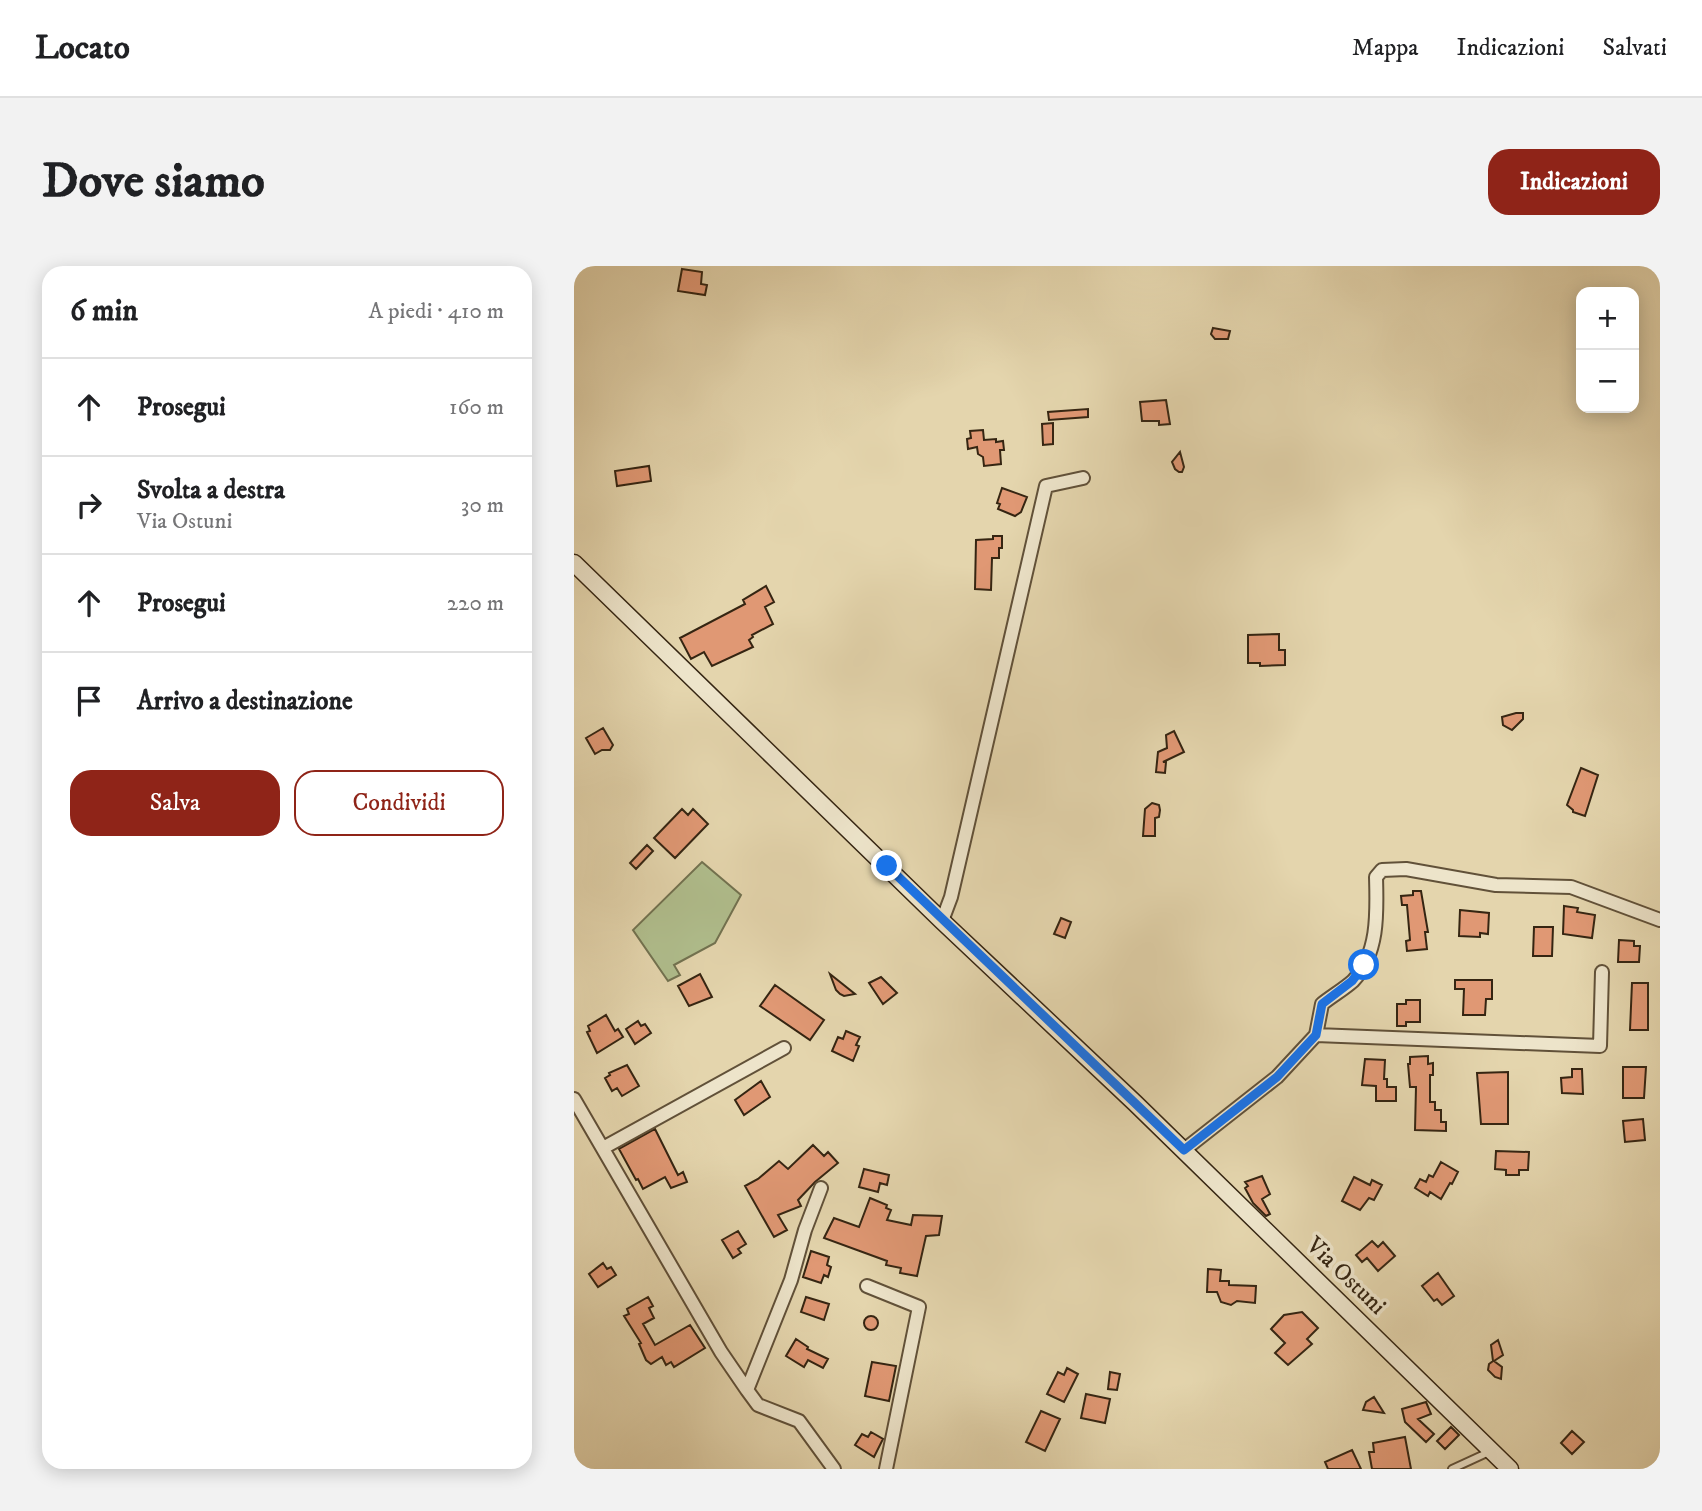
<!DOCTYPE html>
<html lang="it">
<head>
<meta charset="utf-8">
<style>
  body { margin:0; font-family:"IM FELL DW Pica",serif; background:#f2f2f2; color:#202124 }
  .controls { position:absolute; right:21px; top:21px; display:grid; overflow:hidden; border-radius:14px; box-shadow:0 4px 18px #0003 }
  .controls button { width:63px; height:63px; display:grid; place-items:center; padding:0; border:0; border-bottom:2px solid #e0e0e0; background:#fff; color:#202124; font:35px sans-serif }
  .stop { position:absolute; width:21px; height:21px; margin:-16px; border:5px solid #1a73e8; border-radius:50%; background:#fff }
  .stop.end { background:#1a73e8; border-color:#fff; box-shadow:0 2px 7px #0008 }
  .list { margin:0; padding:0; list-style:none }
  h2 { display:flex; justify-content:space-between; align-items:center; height:91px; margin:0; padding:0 28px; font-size:30px }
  h2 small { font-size:23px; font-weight:400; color:#757577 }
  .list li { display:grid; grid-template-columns:46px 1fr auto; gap:21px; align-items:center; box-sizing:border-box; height:98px; padding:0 28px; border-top:2px solid #e0e0e0 }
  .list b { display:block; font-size:26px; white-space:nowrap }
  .list p { margin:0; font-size:23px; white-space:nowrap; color:#757577 }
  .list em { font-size:23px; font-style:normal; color:#757577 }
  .actions { display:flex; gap:14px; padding:21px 28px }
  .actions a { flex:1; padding:16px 0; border:2px solid #8f2418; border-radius:21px; text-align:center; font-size:24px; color:#8f2418 }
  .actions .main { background:#8f2418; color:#fff }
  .icon { flex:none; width:38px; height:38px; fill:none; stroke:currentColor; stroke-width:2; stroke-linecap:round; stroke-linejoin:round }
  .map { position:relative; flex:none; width:1086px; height:1203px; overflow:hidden; border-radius:21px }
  header { display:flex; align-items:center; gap:42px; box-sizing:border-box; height:98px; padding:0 35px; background:#fff; border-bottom:2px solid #e0e0e0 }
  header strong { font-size:33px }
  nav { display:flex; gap:38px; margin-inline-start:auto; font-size:24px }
  .intro { display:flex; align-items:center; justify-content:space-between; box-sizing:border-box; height:168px; padding:0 42px }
  h1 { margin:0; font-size:49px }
  .button { padding:18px 32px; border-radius:21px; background:#8f2418; color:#fff; font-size:24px; font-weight:700 }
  main { display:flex; gap:42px; padding:0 42px }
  aside { flex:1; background:#fff; border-radius:21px; box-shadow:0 4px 18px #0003 }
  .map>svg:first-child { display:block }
</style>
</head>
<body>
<header>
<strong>Locato</strong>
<nav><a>Mappa</a><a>Indicazioni</a><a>Salvati</a></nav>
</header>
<div class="intro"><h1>Dove siamo</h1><a class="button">Indicazioni</a></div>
<main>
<aside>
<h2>6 min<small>A piedi · 410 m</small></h2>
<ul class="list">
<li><svg class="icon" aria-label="ahead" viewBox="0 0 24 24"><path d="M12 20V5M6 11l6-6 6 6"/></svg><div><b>Prosegui</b></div><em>160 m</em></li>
<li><svg class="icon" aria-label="right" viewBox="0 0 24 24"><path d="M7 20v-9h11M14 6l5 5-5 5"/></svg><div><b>Svolta a destra</b><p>Via Ostuni</p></div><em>30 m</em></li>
<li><svg class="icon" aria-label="ahead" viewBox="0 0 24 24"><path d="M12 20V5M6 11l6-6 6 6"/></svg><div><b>Prosegui</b></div><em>220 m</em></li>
<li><svg class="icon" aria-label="arrive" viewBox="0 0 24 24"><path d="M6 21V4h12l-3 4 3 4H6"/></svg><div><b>Arrivo a destinazione</b></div></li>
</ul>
<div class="actions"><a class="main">Salva</a><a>Condividi</a></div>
</aside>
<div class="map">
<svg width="1086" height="1203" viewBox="0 0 1086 1203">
  <rect width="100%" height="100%" fill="#e4d5ad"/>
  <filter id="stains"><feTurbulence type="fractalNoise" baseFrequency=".00286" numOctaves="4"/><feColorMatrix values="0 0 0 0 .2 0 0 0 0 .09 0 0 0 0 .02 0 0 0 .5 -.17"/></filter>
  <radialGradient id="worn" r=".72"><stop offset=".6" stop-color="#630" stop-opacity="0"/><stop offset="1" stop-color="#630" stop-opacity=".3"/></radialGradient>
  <path fill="#b0be8d" stroke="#727250" stroke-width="2" d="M128 596 167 629 141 677 100 699 106 709 94 715 59 664Z"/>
  <path fill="#e09874" stroke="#352512" stroke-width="2" d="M108 3 128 6 127 18 133 19 131 29 104 25Z
    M639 62 656 65 654 73H641L637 68Z
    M592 134 596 158 585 159V155H568L566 136Z
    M514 143V151L475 154 474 146Z
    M479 157V178L469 179 468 158Z
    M409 164 410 174 422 173V176L429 175 430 184H426L427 198 410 200 409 191 404 188 403 181 394 183 393 173 397 172 396 165Z
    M606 186 610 201 608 206H605L601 203 598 196Z
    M75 200 77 215 43 220 41 205Z
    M428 222 453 231 447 246 441 250 424 243 426 238 423 237Z
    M419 270H428V282H425V292H418L417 324 401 323 402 274 419 273Z
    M192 320 200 336 191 341 199 358 178 369 179 371 175 374 179 381 138 400 130 386 117 393 106 372 171 338 169 334Z
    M705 368V384H711V399L686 400V397H674V369Z
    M942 447H949V453L938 464 929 459 928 451Z
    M29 462 39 479 36 484H28L21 488 12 472Z
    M600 465 610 486 589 496H592L591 507 582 506 584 486 593 482 592 469Z
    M1007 502 1024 509 1011 550 999 546V544L993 539Z
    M578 537 585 539 586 544 585 551 581 552V570H569L571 543Z
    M108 543 114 549 119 543 134 558 101 592 80 572Z
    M73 579 79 585 62 603 56 597Z
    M839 625H847L854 666H851L853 683 833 685 832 675 836 674 833 639H828L827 630 839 629Z
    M990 640 1004 642 1003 646 1021 649 1018 672 989 668Z
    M886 644 915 647 914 668 906 667V671L885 670Z
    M487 652 497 656 491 672 480 668Z
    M960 661H979L978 690H959Z
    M1045 674 1060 675V680H1066L1065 696H1044Z
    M126 708 138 731 115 740 104 720Z
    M256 708 281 728 270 730 266 728 262 724Z
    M307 711 323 727 309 738 295 717Z
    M881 714H918V733H912L911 749H889L890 723H881Z
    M1058 717H1074V764H1056Z
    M201 719 250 754 236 774 186 740Z
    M832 734H846V756H832V760H823V738H832Z
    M32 749 41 765 44 763 49 771 23 787 13 766 16 765 14 760Z
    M64 755 67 760 71 758 77 767 61 778 52 763Z
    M272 765 286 771 282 779 285 780 279 795 258 785 264 771 269 773Z
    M854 790V798L859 797V809H856V836H861V844H867V856H872V865L841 864 842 821H836L834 798H836V791Z
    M791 793 811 794 810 813H813V821H822V835H802V820L788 819Z
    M53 799 65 820 48 830 43 822 38 825 31 812 36 809 35 807Z
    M1049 801H1072L1070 832H1049Z
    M998 803H1008L1009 828 988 827 987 812 998 811Z
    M934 806V858H907L903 807Z
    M187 815 196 831 170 849 161 834Z
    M1069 853 1071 874 1051 876 1049 855Z
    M81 863 104 909 109 906 113 916 97 922 91 911 69 923 64 913 62 914 45 883Z
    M239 879 250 890 254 886 264 897 241 916 224 934 227 940 204 949 213 964 200 971 171 920 184 913 205 895 214 903Z
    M922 885 955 886 954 904H945V909H932V904L921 903Z
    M867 896 884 906 878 918 876 917 867 933 856 926 854 930 841 922 846 913 852 916 855 909 859 911Z
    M290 903 315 909 313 919 306 917 304 926 285 921Z
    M688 910 696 928 688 933 696 948 692 950 679 937 671 922 674 920 671 916Z
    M780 911 796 919 798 914 808 919 800 934 795 932 786 944 768 935Z
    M296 932 313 939 312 942 317 944 313 954 337 959 339 949 368 950 365 969 352 970 343 1010 326 1007 327 1002 312 999 313 995 250 972 260 952 285 961Z
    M164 965 172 978 164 983 167 987 159 992 148 974Z
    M798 975 804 981 809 976 821 990 804 1005 793 992 788 996 782 989Z
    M237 985 255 991 253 999 257 1001 254 1011 250 1009 247 1017 229 1011Z
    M29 997 33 1003 37 1001 42 1009 24 1021 15 1008Z
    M634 1003 647 1004 646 1015H655V1019L682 1020 681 1037 663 1035 657 1039 647 1036 643 1026H633Z
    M864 1007 880 1030 868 1039 863 1033 860 1035 848 1020Z
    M74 1031 79 1040 75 1042 80 1052 69 1058 81 1079 116 1059 131 1082 100 1101 97 1096 92 1099 88 1091 77 1098 72 1094 65 1078 67 1077 50 1050 55 1048 53 1043Z
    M232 1031 255 1038 250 1054 227 1046Z
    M728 1046 744 1062 733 1073 738 1078 714 1099 701 1087 711 1077 697 1063 710 1049Z
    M290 1057a7 7 0 1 1 14 0a7 7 0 1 1-14 0Z
    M222 1073 234 1081 233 1083 254 1093 249 1102 234 1094 230 1101 212 1090Z
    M924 1074 929 1089 920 1095 928 1101 927 1113 921 1111 914 1104 915 1098 919 1095 917 1079Z
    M298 1096 322 1100 315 1135 291 1130Z
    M493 1102 504 1108 490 1136 473 1128 484 1106 490 1109Z
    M536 1106 546 1108 543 1124 534 1123Z
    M512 1128 536 1133 531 1157 507 1152Z
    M800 1131 810 1147 789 1144 792 1136Z
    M852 1136 857 1148 844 1153 860 1168 852 1176 831 1156 828 1143Z
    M467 1145 486 1153 471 1185 452 1176Z
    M877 1161 885 1169 871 1183 863 1175Z
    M998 1165 1010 1176 998 1188 987 1177Z
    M297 1166 309 1173 300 1191 281 1179 288 1168 294 1171Z
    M831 1171 837 1203H798L795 1186H800L799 1177Z
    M778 1184 787 1203H754L751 1196Z"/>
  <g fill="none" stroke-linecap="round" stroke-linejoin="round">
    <g stroke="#615139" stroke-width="10">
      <path id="lane" d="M878 1203 915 1186"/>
    </g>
    <g stroke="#615139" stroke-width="16">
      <path id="street" d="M368 655 377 631 472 220 509 212
        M742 769 1026 780 1028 706
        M0 833 147 1086 173 1124
        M29 882 210 782
        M610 884 703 811 742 769 748 738C758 730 770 723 779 715 805 687 803 646 802 611L808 604 832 603 922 619 997 621 1086 654
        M247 922 231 964 217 1014 173 1124 184 1139 225 1155 260 1203
        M293 1020 345 1041 312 1203"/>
    </g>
    <g stroke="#352512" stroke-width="19">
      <path id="secondary" d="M0 297 368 655 561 837 936 1203"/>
    </g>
    <use href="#lane" stroke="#ede4ca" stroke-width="6"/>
    <use href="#street" stroke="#ede4ca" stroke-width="12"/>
    <use href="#secondary" stroke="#ede4ca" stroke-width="16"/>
  </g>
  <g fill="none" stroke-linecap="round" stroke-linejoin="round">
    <path stroke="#1a73e8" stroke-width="9" d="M313 600 610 884 703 811 742 769 748 738 778 715 790 699"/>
  </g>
  <g text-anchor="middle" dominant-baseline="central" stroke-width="7" stroke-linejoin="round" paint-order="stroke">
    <g font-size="24" fill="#352512" stroke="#ede4ca">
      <text transform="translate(772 1010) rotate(44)">Via Ostuni</text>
    </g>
  </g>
  <rect width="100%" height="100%" filter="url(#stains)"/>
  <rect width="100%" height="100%" fill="url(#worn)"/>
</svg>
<div class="controls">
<button>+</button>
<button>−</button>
</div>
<div class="stop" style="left:790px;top:699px"></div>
<div class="stop end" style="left:313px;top:600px"></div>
</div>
</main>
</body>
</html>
